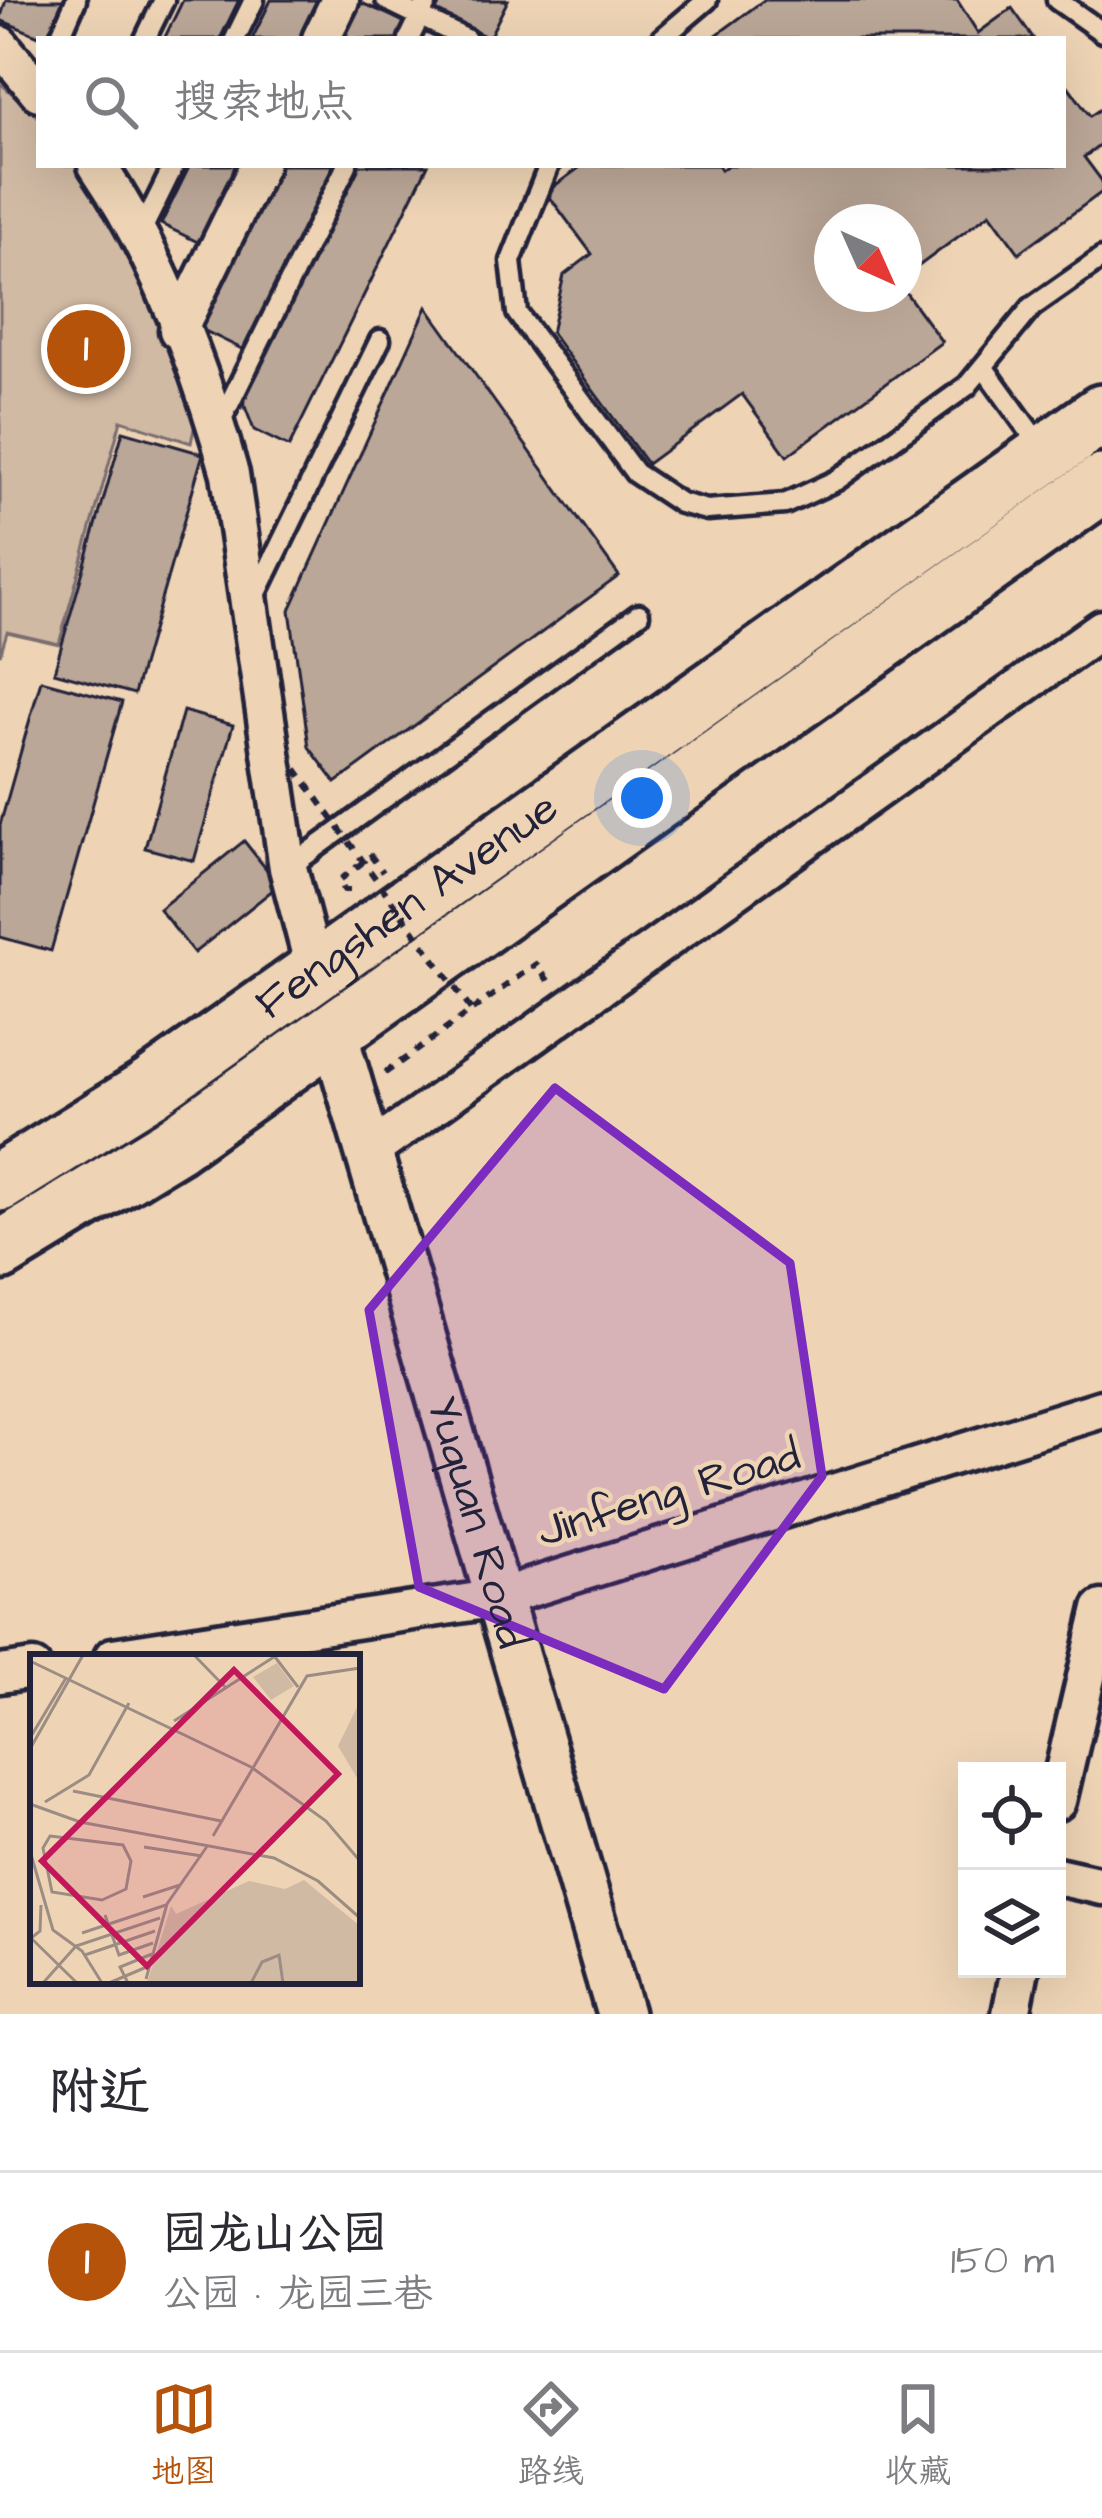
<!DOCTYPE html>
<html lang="zh">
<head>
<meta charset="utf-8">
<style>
  body { margin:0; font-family:"Architects Daughter","LXGW WenKai TC",sans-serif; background:#f2f2f3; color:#2b2b33 }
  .controls { position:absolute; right:36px; bottom:36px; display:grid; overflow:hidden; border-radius:0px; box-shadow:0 12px 48px #0002 }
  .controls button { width:108px; height:108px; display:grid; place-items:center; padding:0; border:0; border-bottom:3px solid #e1e1e2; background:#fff; color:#2b2b33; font:60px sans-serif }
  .compass { position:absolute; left:814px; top:204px; width:108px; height:108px; border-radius:50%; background:#fff; box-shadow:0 12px 48px #0002; rotate:135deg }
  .you { position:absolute; left:642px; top:798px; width:42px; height:42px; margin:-30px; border:9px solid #fff; border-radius:50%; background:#1a73e8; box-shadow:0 0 0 18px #1a73e833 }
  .badge { display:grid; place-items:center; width:78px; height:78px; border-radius:50%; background:#b45309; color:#fff; font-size:39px; font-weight:700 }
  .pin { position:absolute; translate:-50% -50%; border:6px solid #fff; box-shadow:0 3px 12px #0006 }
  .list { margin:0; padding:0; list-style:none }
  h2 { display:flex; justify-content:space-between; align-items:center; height:156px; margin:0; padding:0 48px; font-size:51px }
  h2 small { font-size:39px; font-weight:400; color:#7c7c81 }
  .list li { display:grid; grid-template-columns:78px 1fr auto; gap:36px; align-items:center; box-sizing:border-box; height:180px; padding:0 48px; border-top:3px solid #e1e1e2 }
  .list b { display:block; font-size:45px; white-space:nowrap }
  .list p { margin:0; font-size:39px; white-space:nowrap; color:#7c7c81 }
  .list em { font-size:39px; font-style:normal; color:#7c7c81 }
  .icon { flex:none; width:66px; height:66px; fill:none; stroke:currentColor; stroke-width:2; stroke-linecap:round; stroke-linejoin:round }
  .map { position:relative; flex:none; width:1102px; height:2014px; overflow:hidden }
  .search { position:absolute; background:#fff; box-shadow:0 12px 48px #0002; left:36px; right:36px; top:36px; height:132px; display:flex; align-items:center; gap:30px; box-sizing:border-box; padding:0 42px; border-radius:0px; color:#7c7c81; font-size:45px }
  .sheet { height:336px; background:#fff }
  nav { display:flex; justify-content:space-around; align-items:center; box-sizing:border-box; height:168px; border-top:3px solid #e1e1e2; background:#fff; font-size:33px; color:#7c7c81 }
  nav a { display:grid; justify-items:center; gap:6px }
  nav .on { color:#b45309 }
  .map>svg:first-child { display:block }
</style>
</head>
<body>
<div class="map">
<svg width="1102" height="2014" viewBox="0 0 1102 2014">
  <rect width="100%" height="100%" fill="#eed4b5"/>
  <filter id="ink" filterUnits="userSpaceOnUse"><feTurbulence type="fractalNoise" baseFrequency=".00833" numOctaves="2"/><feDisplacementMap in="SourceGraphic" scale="24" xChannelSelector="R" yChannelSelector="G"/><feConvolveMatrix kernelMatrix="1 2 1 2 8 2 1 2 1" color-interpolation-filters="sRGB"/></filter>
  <g filter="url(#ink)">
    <path fill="#d1baa4" stroke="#7a6e70" stroke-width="3" d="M0 83 39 118V165H84L147 287 198 410 191 443 121 420 59 644 7 632 0 655Z"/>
    <path fill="#bba797" stroke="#22223b" stroke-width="3" d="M6 0H63L46 39 0 20Z
      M183 0H239L220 39H164Z
      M271 0H325L306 39H252Z
      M354 0 407 22 399 39H335Z
      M439 0H508L489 38 434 11Z
      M764 0H957L978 33 1012 8 1034 39H711Z
      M1063 79 1090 116 1102 108V144L1084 157 1102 181V192L1019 253 990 213 904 277V222H832V294L904 290 942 342 787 456 742 394 647 464 551 333 564 275 592 254 546 192 583 165H718L721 170 728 165H1063Z
      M190 165H244L204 245 161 224Z
      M274 165H337L246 351 195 326Z
      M357 165H428L289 447 254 430 242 399Z
      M427 307 619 576 336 783 309 747 290 610Z
      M123 431 203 454 134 694 54 672Z
      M41 680 122 702 51 951 0 937V825Z
      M183 711 233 725 194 861 145 848Z
      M244 841 279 885 194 953 159 909Z"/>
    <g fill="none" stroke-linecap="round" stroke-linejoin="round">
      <g stroke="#22223b" stroke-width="27">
        <path id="service" d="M386 0 466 39
          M1057 0 1102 32
          M59 39 76 0
          M145 39 164 0
          M235 39 254 0
          M409 39 428 0
          M661 39 707 0
          M549 165 511 261 517 313 635 473 680 503 707 510 785 504 837 480 967 386 1032 307 1102 258
          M139 236 174 165
          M984 368 1041 447
          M219 425 347 165
          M254 599 380 340
          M288 868 639 614"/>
      </g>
      <g stroke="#22223b" stroke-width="45">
        <path id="minor" d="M321 39 340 0
          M0 45 39 92
          M97 165C158 255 201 370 230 474L288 868 315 971
          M178 330 259 165
          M369 1152 1102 629
          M113 1657 498 1598 1102 1409
          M0 1674 33 1669
          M1057 1801 1102 1609
          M1057 1876 1102 1886
          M1011 2014 1020 1969"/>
      </g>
      <g stroke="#22223b" stroke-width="54">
        <g id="tertiary">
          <path id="s1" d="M333 1030 620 2014"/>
        </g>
      </g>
      <g stroke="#22223b" stroke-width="66">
        <g id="primary">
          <path id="s2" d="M0 1182 151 1088 1102 414"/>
          <path d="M0 1251 174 1145 1102 484"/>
        </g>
      </g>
      <path stroke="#22223b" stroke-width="6" stroke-dasharray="9 9" stroke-linecap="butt" d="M350 890H344L340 880 371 856 383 872
        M385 1073 536 964 549 982"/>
      <use href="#service" stroke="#eed4b5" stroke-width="18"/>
      <use href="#minor" stroke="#eed4b5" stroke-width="36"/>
      <use href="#tertiary" stroke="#eed4b5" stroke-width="45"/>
      <use href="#primary" stroke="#eed4b5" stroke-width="57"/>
      <path stroke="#22223b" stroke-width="6" stroke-dasharray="9 9" stroke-linecap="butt" d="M296 769 472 1011"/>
    </g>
  </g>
  <path fill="#7b2cbf" fill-opacity="0.2" stroke="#7b2cbf" stroke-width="9" stroke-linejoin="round" d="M555 1088 790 1263 822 1476 664 1689 419 1587 369 1310Z"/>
  <g text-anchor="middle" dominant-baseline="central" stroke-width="9" stroke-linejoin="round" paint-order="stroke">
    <g font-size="45" fill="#22223b" stroke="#eed4b5">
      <text stroke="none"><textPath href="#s2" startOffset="492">Fengshen Avenue</textPath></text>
      <text transform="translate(669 1494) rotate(-17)">Jinfeng Road</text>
      <text stroke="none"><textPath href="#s1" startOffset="513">Yuquan Road</textPath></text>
    </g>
  </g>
  <g transform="translate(30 1654)">
    <rect width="330" height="330" fill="#eed4b5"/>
    <path d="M247 9 264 32 241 46 223 23ZM330 47V129L308 92ZM274 226 330 272V329H117L141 252 146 260 219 227 255 235Z" fill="#d1baa4"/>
    <path fill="none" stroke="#9c8d84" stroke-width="3" d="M164 1 196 34M245 3 268 33M0 7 221 113 296 167 330 207M144 67 247 1M0 84 36 24M0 95 53 1M43 137 191 167M15 148 59 121 99 49M0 150 50 168 244 204 288 227 330 264M20 182 93 191 101 207 96 235 72 246 22 238 13 194ZM183 182 277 22 330 14M114 193 172 202M0 197 23 276 52 297 72 329M113 243 150 231M75 261 89 301 123 289M52 279 136 251M1 284 47 329M0 285 10 277 11 251M55 301 125 277M116 325 137 250 178 191M13 329 46 292 130 264M79 329 119 312M98 329 90 313 122 300M221 329 232 308 249 301 253 329"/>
    <path fill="#c2185b" fill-opacity="0.15" stroke="#c2185b" stroke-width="6" d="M204 16 308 120 117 312 12 207Z"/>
    <rect width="330" height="330" fill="none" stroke="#22223b" stroke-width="6"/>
  </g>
</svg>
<div class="controls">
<button><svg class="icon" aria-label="locate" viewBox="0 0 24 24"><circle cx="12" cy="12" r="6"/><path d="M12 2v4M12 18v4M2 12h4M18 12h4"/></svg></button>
<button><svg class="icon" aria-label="layers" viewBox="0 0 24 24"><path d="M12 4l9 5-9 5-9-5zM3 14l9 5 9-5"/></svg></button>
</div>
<svg class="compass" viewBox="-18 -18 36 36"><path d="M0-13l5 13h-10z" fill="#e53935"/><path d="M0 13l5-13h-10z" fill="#7c7c81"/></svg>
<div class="you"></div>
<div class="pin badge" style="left:86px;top:349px">1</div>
<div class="search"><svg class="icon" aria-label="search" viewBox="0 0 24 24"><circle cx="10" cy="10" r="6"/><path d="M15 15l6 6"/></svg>搜索地点</div>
</div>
<section class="sheet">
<h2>附近<small></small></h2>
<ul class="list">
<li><span class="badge">1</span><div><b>园龙山公园</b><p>公园 · 龙园三巷</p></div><em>150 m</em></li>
</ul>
</section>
<nav>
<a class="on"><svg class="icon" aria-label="map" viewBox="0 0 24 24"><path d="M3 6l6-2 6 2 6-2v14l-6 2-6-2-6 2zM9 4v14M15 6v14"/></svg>地图</a>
<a><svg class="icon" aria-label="directions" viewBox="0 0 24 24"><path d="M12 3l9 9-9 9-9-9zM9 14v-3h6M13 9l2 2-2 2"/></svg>路线</a>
<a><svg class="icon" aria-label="saved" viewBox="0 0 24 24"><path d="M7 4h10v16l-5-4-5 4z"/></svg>收藏</a>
</nav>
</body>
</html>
